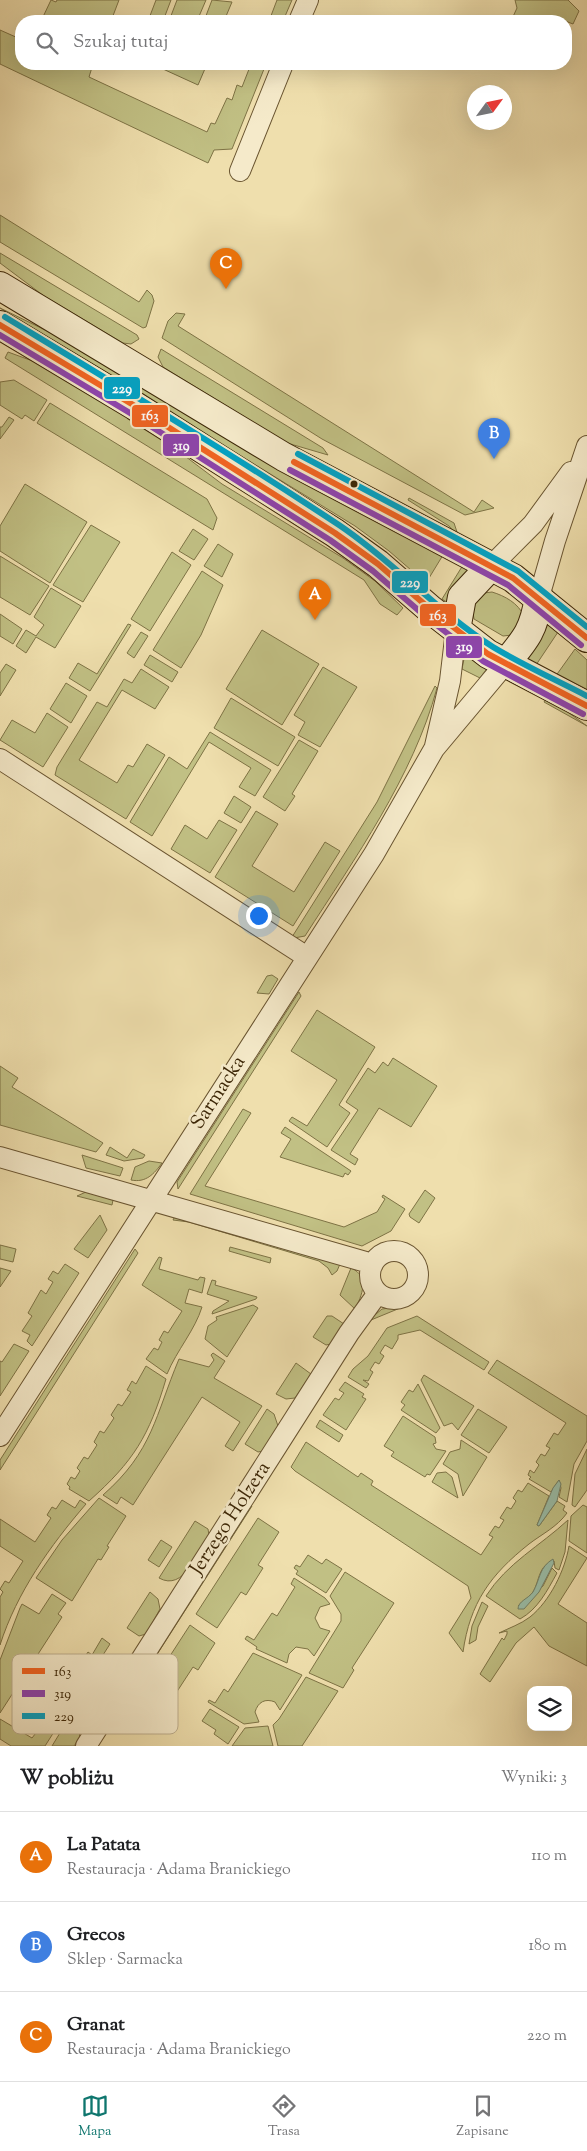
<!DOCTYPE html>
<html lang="pl">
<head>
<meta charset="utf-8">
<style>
  body { margin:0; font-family:"Sorts Mill Goudy",serif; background:#f6f6f6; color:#202124 }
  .controls { position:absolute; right:15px; bottom:15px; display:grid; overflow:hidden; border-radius:10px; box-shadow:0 5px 20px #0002 }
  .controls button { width:45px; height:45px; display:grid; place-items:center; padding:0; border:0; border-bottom:1px solid #e0e0e0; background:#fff; color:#202124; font:25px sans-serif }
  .compass { position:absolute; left:467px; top:85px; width:45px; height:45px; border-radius:50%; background:#fff; box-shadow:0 5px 20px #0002; rotate:57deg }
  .you { position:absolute; left:258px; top:915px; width:18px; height:18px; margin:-12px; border:4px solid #fff; border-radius:50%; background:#1a73e8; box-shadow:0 0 0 8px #1a73e833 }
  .badge { display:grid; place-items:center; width:32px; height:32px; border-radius:50%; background:#0f766e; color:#fff; font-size:16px; font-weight:700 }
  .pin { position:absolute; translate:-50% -41px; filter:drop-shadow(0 1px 2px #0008) }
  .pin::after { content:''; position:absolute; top:26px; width:18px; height:15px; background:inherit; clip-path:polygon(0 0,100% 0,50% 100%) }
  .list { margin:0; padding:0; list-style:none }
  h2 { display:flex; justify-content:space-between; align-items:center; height:65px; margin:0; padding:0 20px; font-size:21px }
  h2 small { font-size:16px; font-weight:400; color:#757577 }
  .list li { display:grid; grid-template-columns:32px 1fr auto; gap:15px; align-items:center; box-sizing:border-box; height:90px; padding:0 20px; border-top:1px solid #e0e0e0 }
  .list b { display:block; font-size:19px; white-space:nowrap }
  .list p { margin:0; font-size:16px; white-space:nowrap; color:#757577 }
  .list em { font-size:16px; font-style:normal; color:#757577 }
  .icon { flex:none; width:28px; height:28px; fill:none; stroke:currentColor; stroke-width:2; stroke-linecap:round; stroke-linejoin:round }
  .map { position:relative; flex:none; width:587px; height:1746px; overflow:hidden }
  .search { position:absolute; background:#fff; box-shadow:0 5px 20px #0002; left:15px; right:15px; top:15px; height:55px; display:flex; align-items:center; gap:12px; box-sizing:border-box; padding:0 18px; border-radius:20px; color:#757577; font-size:19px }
  .sheet { height:335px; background:#fff }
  nav { display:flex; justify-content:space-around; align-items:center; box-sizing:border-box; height:70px; border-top:1px solid #e0e0e0; background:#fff; font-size:14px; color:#757577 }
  nav a { display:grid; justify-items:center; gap:2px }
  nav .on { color:#0f766e }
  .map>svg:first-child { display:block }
</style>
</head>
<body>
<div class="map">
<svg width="587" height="1746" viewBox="0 0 587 1746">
  <rect width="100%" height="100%" fill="#efdfad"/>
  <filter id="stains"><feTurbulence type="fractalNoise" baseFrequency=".004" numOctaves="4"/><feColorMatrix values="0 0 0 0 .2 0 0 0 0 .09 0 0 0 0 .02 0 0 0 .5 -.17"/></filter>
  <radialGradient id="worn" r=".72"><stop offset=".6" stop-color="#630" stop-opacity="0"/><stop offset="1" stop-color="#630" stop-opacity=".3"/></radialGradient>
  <path fill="#c1c084" stroke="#7e7345" d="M51 0 56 2 57 0H119L111 21H46L42 19Z
    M156 0H171L163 21H148Z
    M177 0H206L197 21H169Z
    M212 0 232 2 224 21H204Z
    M277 0H292L283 21H269Z
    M515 0H568L579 11 573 24 555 17 548 21H511L517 8Z
    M0 30 18 38 16 42 21 45V64H93L89 77 207 132 211 123 215 124 227 98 232 100 237 85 242 87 251 64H266L232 149 214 150 208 163 0 64Z
    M152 64H207L198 85Z
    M0 215 139 302 147 290 152 295 154 301 146 327 143 328 0 242Z
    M0 253 137 335 139 339 131 344 123 343 44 296 0 263Z
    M0 308 76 345 443 555 426 583 389 551 355 526Z
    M176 313 185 314 178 326 474 512 482 500 494 508 465 515 322 439 162 338 168 321Z
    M161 349 323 448 328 455 287 443 163 367 158 357Z
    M8 352 49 367 161 438 222 484 343 558 375 581 403 608 397 615 380 604 364 580 5 358Z
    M14 380 47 400 34 421 25 415 22 419 0 405V382Z
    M50 403 207 499 217 518 213 530 37 423Z
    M9 417 14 420 0 439V427H2Z
    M25 484 87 522 50 583 0 551V526Z
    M409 498 454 523 457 532 455 533 449 526 408 500Z
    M91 525 120 542 83 602 53 585Z
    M193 529 208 539 194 560 179 551Z
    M218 544 233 554 222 577 204 566Z
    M172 552 191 565 150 631 131 619Z
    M0 556 49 586 30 615 0 597Z
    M463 565 470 569 448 603 442 599Z
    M202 571 223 585 201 635 181 668 153 650Z
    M51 588 81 606 55 648 36 637 26 653 16 646 26 630 36 636 44 625 34 617Z
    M492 592C505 596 518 603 524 616L512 635 503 636 474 619 472 606 484 593Z
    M0 614 22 629 13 644 0 636Z
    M548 623 558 632 536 665 525 659 538 644Z
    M128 624 131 625 90 691 69 678 78 663 97 674Z
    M262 630 319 664 282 725 226 689Z
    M141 632 148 636 134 658 127 653Z
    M575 649 587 660V695L555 677Z
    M465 654 488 667 480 678 462 669Z
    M150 655 178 672 172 682 144 665Z
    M6 664 16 670 0 696V673Z
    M323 667 357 687 320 747 298 735 305 722 294 715Z
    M141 669 169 687 155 709 122 690 79 760 117 783 128 765 133 767 147 744 165 755 126 819 55 775 57 767 97 702 107 707 124 679 132 683Z
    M66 683 87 696 71 723 50 709Z
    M435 686 437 688C413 777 355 858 305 936L294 938 292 937 377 802Z
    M547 697 587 726 544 702Z
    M231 698 295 737 278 766 214 728Z
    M47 713 68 727 43 767 0 740 12 720 35 733Z
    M210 732 271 770 255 796 239 787 251 768 209 742 152 836 130 822 169 757 187 769Z
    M299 740 318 751 292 794 295 796 285 811 263 797Z
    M234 796 251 807 241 823 224 813Z
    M256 811 278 824 252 866 294 892 325 842 340 851 293 926 215 877Z
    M219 820 237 830 210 873 171 849 185 825 207 839Z
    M272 975 278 979 269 994 257 993 267 976Z
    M299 992 301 996 178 1189 177 1182Z
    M317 1010 375 1047 339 1105 350 1113 327 1147 289 1121 292 1117 307 1126 337 1080 291 1051Z
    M393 1058 437 1086 411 1127 379 1108 350 1154 358 1159 355 1165 331 1150 358 1110 346 1102 368 1068 375 1073 383 1062 388 1066Z
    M0 1066 18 1078 12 1087 103 1143 96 1152 0 1125Z
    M243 1109 251 1113 205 1186 344 1227 377 1212 385 1199 382 1197 383 1195 405 1209 391 1231 362 1246 190 1194Z
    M285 1127 351 1171 348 1175 345 1173 343 1177 280 1157 291 1139 281 1133Z
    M110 1147 127 1158 133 1149 145 1155 143 1158 124 1161 106 1155Z
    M82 1155 123 1168 120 1176 86 1168Z
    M149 1161 162 1163C154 1174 146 1183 131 1180L135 1167Z
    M425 1190 435 1198 419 1223 410 1217 409 1214Z
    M86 1192 113 1200 112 1205 77 1196Z
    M176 1214 340 1264 337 1271 332 1275 328 1268 319 1261 189 1222 173 1220Z
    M100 1215 107 1230 88 1258 74 1249Z
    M0 1245 16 1249 13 1262 0 1259Z
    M230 1247 271 1258 270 1263 229 1251Z
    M135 1249 138 1253 0 1470V1460Z
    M159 1257 162 1258 159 1269 198 1280 200 1277 205 1278 202 1293 189 1289 185 1303 202 1307C195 1330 177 1350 167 1374L146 1359 154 1348 158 1350 162 1342 159 1340 164 1331 168 1333 182 1311 142 1285Z
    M65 1264 79 1273 32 1346 27 1341 30 1335 22 1331 32 1316 28 1313 41 1290 46 1294 53 1282 48 1279 53 1271 58 1274Z
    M0 1268 11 1271 0 1287Z
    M351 1268C370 1276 362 1296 355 1309L340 1295Z
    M212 1280 216 1281 215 1285 257 1297 256 1299 212 1314 213 1311 229 1301 207 1294Z
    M253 1305 258 1308 227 1357 205 1339 208 1326 217 1320 216 1317Z
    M405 1306 371 1320 370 1319 382 1309Z
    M327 1316H332L344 1324 331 1344 326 1345 313 1337Z
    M417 1316 489 1362 484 1370 420 1330 398 1335V1339L392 1349 385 1345 380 1353 384 1356 379 1364 375 1362 370 1370 373 1372 368 1381 363 1380 369 1384 366 1388 348 1377 353 1369 368 1356 387 1328Z
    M14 1344 29 1351 0 1396V1361L2 1362Z
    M213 1353 225 1361 214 1378 262 1406 233 1451 225 1446 240 1422 202 1397 133 1505 121 1497 117 1504 103 1495C153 1451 155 1416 179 1359L209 1367 214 1360 211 1355Z
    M497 1360 587 1416V1441L574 1464 567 1502 559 1497 561 1488 559 1480 551 1492 529 1479 531 1477 528 1475 530 1470 534 1473 539 1465 536 1462 541 1454 545 1456 550 1448 546 1446 554 1433 558 1435 566 1423 488 1373Z
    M296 1363 311 1374 295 1398 286 1399 276 1394Z
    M146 1366 166 1379C149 1436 134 1461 89 1501L69 1489 70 1487 67 1484 71 1477 75 1479 80 1471 77 1468 84 1457 88 1459 97 1445 94 1442 100 1431 104 1433 114 1418 111 1415 118 1404 122 1406 131 1392 127 1390 132 1381 136 1384Z
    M424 1375 474 1406 458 1430 452 1423 444 1426 421 1380Z
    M345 1382 364 1394 362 1397 366 1399 346 1430 323 1415 335 1398 339 1400 344 1393 339 1390Z
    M418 1384 440 1428 436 1433 401 1410 405 1405 401 1402 409 1390 413 1392Z
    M267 1409 274 1414 278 1426 263 1451 258 1452 245 1444Z
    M478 1409 507 1427 489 1453 461 1435Z
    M403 1416 435 1437 436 1443 433 1444 436 1449 446 1451 430 1475 427 1474 425 1477 391 1456 394 1452 384 1446Z
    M320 1420 343 1435 339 1442 316 1427Z
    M461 1440 487 1457 463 1496 458 1474 443 1464 450 1452 460 1449Z
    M306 1442 358 1477 361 1473 373 1481 371 1485 481 1555 493 1537 489 1535 495 1526 499 1528 504 1520 500 1518 507 1507 511 1509 516 1501 513 1498 518 1490 522 1492 528 1483 549 1496 537 1525 539 1526 557 1501 565 1506 563 1510 567 1513C557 1527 542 1534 529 1544 490 1575 470 1603 463 1652L449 1633 471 1598 468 1586 295 1471 291 1467Z
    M587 1449V1490L575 1507 572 1505 575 1474Z
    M446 1472 452 1477 458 1498 432 1482 437 1473Z
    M99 1498 126 1516 107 1546 109 1547 101 1560 98 1559 72 1601 36 1578 62 1540Z
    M62 1500 75 1508 80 1500 86 1504C50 1546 17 1592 0 1645V1597L3 1592 0 1589 5 1581 9 1583 23 1561 0 1546V1519L35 1542 51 1518 47 1515 52 1507 56 1509Z
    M583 1505 587 1507V1553L569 1541 571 1516Z
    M252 1506 133 1692 249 1507Z
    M258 1518 279 1532 258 1565 263 1568 246 1595 241 1592 217 1628 196 1614Z
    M568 1520 565 1552 559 1570 555 1568 554 1561C538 1565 540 1580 533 1592 529 1598 522 1601 518 1606L543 1586 552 1568 557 1573C547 1591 538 1609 520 1619L486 1596C507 1563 540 1546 568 1520Z
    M195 1521 208 1529 209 1535C198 1552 184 1592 159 1578Z
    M161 1540 172 1547 159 1567 148 1560Z
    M569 1546 587 1558 558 1604 587 1623V1666L549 1646 534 1627 516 1643 490 1682 480 1674 502 1638 504 1640 507 1634V1631L499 1633C509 1628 521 1624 530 1617 550 1601 565 1570 569 1546Z
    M308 1555 322 1564 326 1559 342 1569 326 1593 296 1574 298 1571 294 1568 296 1565 300 1567Z
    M345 1572 394 1603 352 1668 354 1670 343 1688 309 1673 341 1621V1614L330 1596Z
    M294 1578 325 1598 330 1604 320 1607 315 1618 320 1628 330 1631 314 1656 308 1649 296 1647 289 1654 287 1663 256 1649 257 1647 245 1639 247 1636 254 1640 272 1613 277 1616 295 1587 291 1584Z
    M150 1592 158 1599 160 1609 146 1634 139 1636 127 1628Z
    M52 1594 66 1603 58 1614 62 1617 0 1713V1660L20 1608 22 1604 39 1614Z
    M482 1602 488 1606 478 1627 476 1640 469 1644 472 1626Z
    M190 1625 215 1643 198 1670 193 1667 165 1710 144 1696Z
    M102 1638 110 1644 45 1746H11L0 1739V1719L32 1738 39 1729 43 1731 52 1717 48 1714 54 1705 58 1708 63 1700 59 1697 66 1686 70 1688 75 1680 71 1678 77 1669 81 1671 86 1664 82 1661 88 1652 92 1655Z
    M253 1653 302 1675 280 1710 275 1702C265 1698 258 1702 255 1712L259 1722 244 1724 208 1702 209 1700 215 1703 224 1689 228 1692Z
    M306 1677 338 1691 302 1746H278L273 1725 279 1719Z
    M210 1709 239 1727 228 1744 214 1734 216 1730 202 1721Z
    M66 1723 79 1731 80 1738 74 1746H52Z
    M268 1726 273 1746H232L245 1728Z"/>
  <path fill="#9abda7" stroke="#748167" d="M559 1480 561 1484 557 1501 539 1526 537 1525 553 1488Z
    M553 1559 554 1563 539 1592 524 1609H518C518 1601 528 1599 533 1592 540 1580 539 1567 553 1559Z"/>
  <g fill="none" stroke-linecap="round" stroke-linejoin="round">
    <g stroke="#695430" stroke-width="22">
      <path id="street" d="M299 21 308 0
        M240 171 283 64
        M490 567 533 524 571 472
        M539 597 555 541 587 446
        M435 746 450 681 456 630
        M0 759 307 957
        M0 1157 373 1264
        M370 1275a24 24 0 1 1 48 0a24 24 0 1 1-48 0Z
        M0 1436 374 854 434 749 506 663
        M86 1746 349 1333 378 1293"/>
    </g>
    <g stroke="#3c2606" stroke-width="30">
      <path id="secondary" d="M0 286 284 457 513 578 587 638
        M0 325 135 406 335 533 378 564 430 609 488 654 587 706
        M456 630 462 597 490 567
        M506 663C526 639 534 630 539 597"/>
    </g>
    <use href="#street" stroke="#f5eaca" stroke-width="20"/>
    <use href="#secondary" stroke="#f5eaca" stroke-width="28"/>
    <g stroke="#f5eaca" stroke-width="10">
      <path id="bus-1" d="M0 325 135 406 335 533 378 564 430 609 488 654 587 706
        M294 462 513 578 587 638"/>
    </g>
    <g stroke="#f5eaca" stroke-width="10">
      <path id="bus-2" d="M0 335 130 413 330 540 373 571 425 616 483 661 583 714
        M290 470 508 585 581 645"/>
    </g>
    <g stroke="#f5eaca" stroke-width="10">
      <path id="bus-3" d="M5 317C117 385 230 453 339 525 393 561 439 613 493 647 523 665 556 680 587 696
        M298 454 518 571 587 627"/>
    </g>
    <use href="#bus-1" stroke="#f26522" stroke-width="6"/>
    <use href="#bus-2" stroke="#8e44ad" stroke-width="6"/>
    <use href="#bus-3" stroke="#03a2c4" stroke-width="6"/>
  </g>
  <circle fill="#3c2606" stroke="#f5eaca" stroke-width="2" cx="354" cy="484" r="4.5"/>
  <g text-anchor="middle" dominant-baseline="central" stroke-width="5" stroke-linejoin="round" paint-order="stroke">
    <g font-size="20" fill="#3c2606" stroke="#f5eaca">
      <text transform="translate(219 1093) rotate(-57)">Sarmacka</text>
      <text transform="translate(231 1519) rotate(-57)">Jerzego Holzera</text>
    </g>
  </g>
  <rect x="12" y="1654" width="166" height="80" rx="8" fill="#f5eaca" stroke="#beaf8f" stroke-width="1"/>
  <rect x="22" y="1668" width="23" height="6" fill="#f26522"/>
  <rect x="22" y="1690" width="23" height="7" fill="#8e44ad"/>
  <rect x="22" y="1713" width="23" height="6" fill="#03a2c4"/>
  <g font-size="14" fill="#3c2606">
    <text x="54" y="1676">163</text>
    <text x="54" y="1698">319</text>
    <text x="54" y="1721">229</text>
  </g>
  <g stroke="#f5eaca" stroke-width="2">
    <rect x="103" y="376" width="38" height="24" rx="5" fill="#03a2c4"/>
    <rect x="131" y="404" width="38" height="24" rx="5" fill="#f26522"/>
    <rect x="162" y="433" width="38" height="24" rx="5" fill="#8e44ad"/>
    <rect x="391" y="570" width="38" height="24" rx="5" fill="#03a2c4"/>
    <rect x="419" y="603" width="38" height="24" rx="5" fill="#f26522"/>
    <rect x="445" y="635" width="38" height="24" rx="5" fill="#8e44ad"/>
  </g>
  <g font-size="14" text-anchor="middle" font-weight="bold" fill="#fff">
    <text x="122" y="393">229</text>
    <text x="150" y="420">163</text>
    <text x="181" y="450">319</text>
    <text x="410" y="587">229</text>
    <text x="438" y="620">163</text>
    <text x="464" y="651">319</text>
  </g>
  <rect width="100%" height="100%" filter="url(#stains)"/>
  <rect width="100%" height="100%" fill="url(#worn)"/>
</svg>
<div class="controls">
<button><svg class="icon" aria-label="layers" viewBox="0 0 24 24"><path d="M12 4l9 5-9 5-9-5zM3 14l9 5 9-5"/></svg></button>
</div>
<svg class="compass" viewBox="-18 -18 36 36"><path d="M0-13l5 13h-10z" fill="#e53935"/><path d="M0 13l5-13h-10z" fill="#757577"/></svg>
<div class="you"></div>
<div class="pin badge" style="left:315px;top:620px;background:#e8710a">A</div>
<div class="pin badge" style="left:494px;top:459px;background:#3f7fe0">B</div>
<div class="pin badge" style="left:226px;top:289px;background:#e8710a">C</div>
<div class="search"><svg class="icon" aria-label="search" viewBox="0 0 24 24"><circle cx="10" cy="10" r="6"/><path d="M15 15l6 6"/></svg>Szukaj tutaj</div>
</div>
<section class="sheet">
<h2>W pobliżu<small>Wyniki: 3</small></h2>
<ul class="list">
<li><span class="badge" style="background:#e8710a">A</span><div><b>La Patata</b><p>Restauracja · Adama Branickiego</p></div><em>110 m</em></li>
<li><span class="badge" style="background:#3f7fe0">B</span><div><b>Grecos</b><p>Sklep · Sarmacka</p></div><em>180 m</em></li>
<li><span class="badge" style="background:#e8710a">C</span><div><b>Granat</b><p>Restauracja · Adama Branickiego</p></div><em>220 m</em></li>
</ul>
</section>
<nav>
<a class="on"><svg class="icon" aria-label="map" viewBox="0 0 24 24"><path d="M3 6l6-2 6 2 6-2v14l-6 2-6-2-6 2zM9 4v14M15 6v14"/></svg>Mapa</a>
<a><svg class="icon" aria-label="directions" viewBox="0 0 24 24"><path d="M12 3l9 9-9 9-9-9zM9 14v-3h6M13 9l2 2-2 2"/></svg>Trasa</a>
<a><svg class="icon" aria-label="saved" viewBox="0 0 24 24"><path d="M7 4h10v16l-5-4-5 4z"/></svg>Zapisane</a>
</nav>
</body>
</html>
